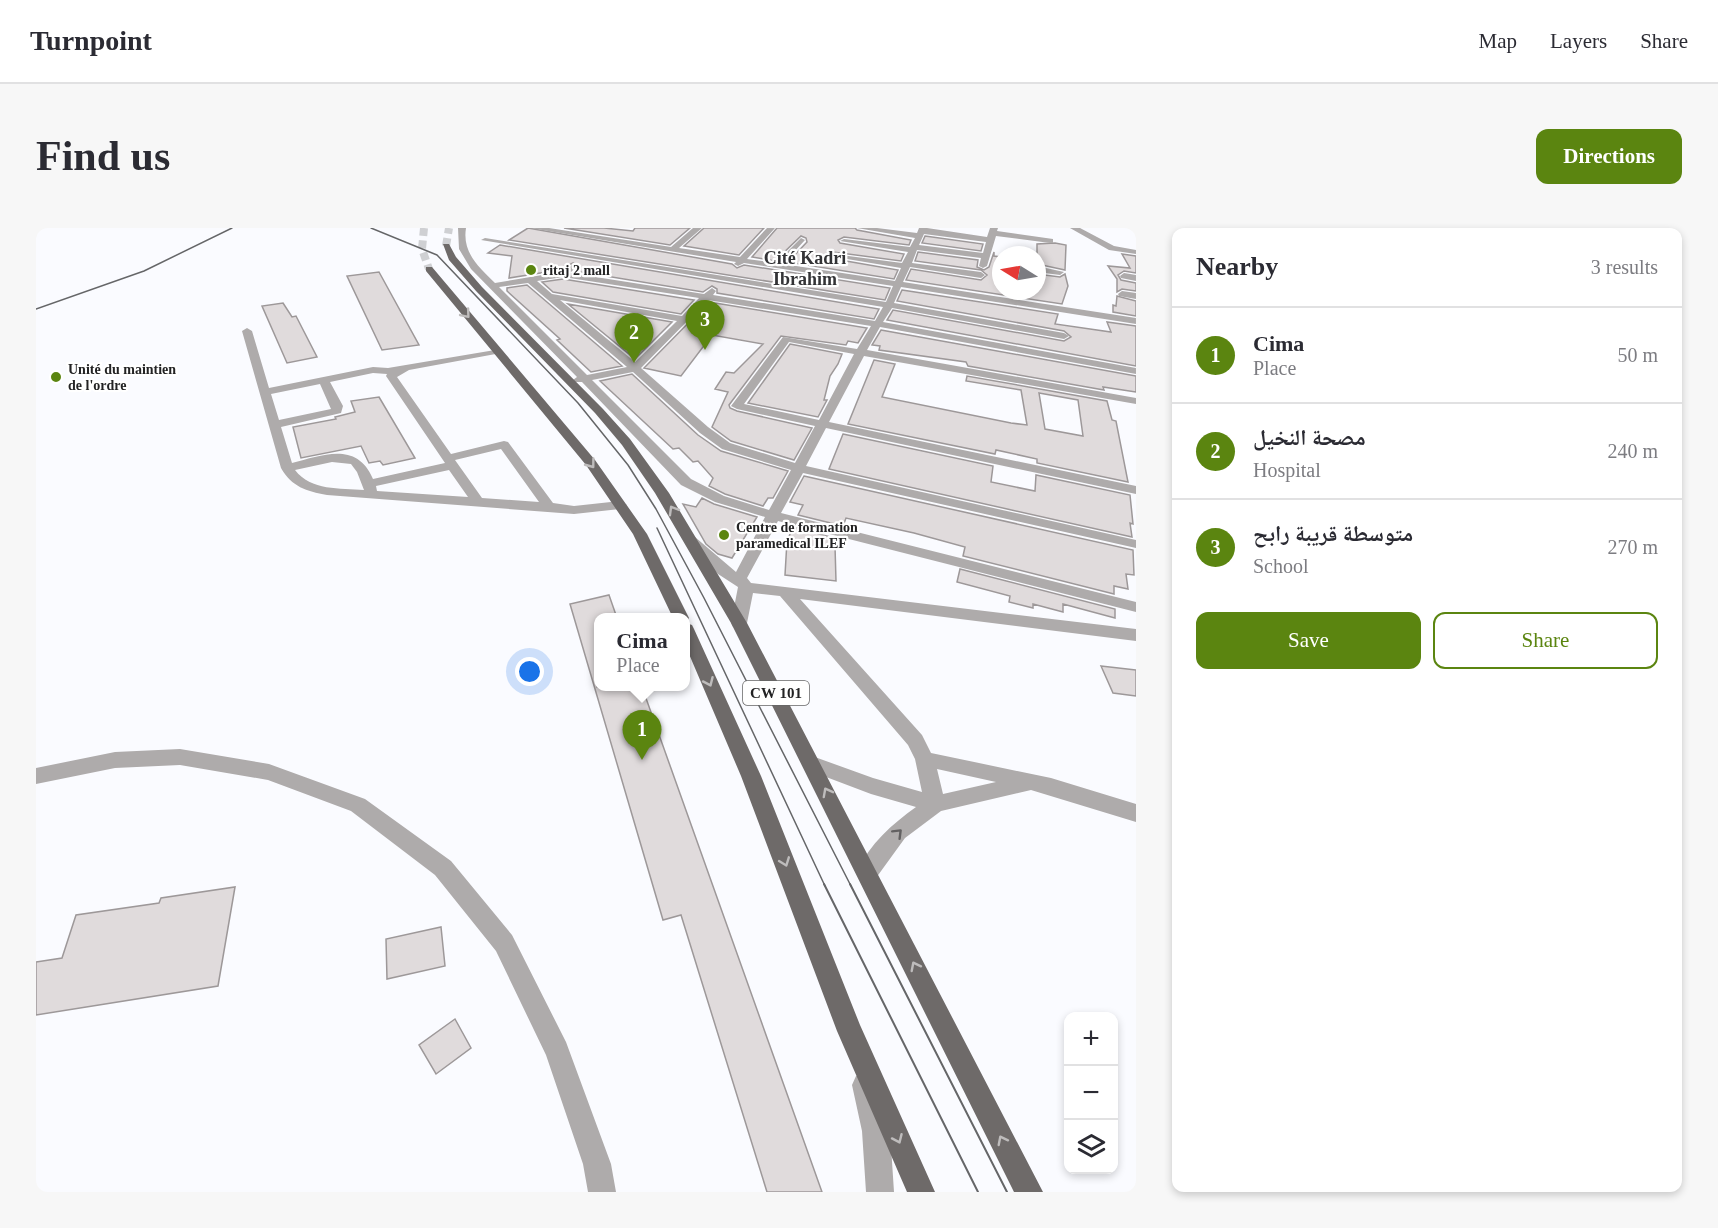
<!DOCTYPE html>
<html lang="en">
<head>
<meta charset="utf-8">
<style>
  body { margin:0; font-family:"Times New Roman","Noto Naskh Arabic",serif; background:#f7f7f7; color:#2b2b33 }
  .controls { position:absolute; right:18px; bottom:18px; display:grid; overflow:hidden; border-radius:12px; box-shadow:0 3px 9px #0003 }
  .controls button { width:54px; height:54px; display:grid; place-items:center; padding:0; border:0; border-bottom:2px solid #e1e1e2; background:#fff; color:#2b2b33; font:30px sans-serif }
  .compass { position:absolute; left:956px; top:18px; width:54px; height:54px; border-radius:50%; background:#fff; box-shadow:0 3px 9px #0003; rotate:281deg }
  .you { position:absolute; left:494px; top:444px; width:21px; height:21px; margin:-15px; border:4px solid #fff; border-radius:50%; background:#1a73e8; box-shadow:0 0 0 9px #1a73e833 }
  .badge { display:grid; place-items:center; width:39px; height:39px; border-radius:50%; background:#5b8510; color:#fff; font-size:20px; font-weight:700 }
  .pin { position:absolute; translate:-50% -50px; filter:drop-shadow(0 2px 3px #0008) }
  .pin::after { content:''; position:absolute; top:32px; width:21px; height:18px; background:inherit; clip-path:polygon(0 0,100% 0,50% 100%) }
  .popup { position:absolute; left:558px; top:385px; width:96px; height:78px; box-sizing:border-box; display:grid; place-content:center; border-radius:12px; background:#fff; filter:drop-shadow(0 2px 4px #0005); font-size:20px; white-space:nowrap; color:#7c7c81 }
  .popup b { font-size:22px; color:#2b2b33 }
  .popup::after { content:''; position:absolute; left:50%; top:100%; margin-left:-12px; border:12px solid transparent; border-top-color:#fff }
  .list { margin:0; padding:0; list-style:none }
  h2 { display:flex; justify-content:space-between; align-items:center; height:78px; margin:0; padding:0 24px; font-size:26px }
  h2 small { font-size:20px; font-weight:400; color:#7c7c81 }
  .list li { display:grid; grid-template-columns:39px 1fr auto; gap:18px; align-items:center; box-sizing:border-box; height:96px; padding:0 24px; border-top:2px solid #e1e1e2 }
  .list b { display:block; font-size:22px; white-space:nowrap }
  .list p { margin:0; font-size:20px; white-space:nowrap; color:#7c7c81 }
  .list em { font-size:20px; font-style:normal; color:#7c7c81 }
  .actions { display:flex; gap:12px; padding:18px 24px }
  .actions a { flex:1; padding:14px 0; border:2px solid #5b8510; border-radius:12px; text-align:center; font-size:21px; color:#5b8510 }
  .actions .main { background:#5b8510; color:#fff }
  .icon { flex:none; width:33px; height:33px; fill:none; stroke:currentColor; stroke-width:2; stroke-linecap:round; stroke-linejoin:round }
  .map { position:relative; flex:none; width:1100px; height:964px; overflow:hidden; border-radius:12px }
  header { display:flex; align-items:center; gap:36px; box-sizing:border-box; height:84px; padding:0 30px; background:#fff; border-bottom:2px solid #e1e1e2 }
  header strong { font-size:28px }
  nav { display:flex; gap:33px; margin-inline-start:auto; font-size:21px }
  .intro { display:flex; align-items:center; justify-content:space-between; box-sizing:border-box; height:144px; padding:0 36px }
  h1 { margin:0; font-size:42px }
  .button { padding:15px 27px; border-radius:12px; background:#5b8510; color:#fff; font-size:21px; font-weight:700 }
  main { display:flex; gap:36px; padding:0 36px }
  aside { flex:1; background:#fff; border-radius:12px; box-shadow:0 3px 9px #0003 }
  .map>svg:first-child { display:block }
</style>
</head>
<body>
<header>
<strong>Turnpoint</strong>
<nav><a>Map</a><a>Layers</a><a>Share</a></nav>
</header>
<div class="intro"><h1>Find us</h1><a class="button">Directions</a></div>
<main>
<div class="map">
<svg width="1100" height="964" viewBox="0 0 1100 964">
  <rect width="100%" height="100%" fill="#fafbff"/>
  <path fill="#e0dbdc" stroke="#9d9899" stroke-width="1.5" fill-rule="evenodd" d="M492 0 696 36 701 40 708 37 854 60 849 72 473 12Z
    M528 0H568L597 3 599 0H654L634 17Z
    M668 0H728L703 27 648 18Z
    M741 0H819L821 2 875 12 873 17 808 9 802 12 804 15 868 26 865 33 797 24 791 27 793 30 862 42 858 51 752 34 771 14 770 10 765 8 739 33 716 29Z
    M889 8 947 16 945 23 886 15Z
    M1019 15 1030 17 1029 42 1001 36V16Z
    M464 17 843 81 838 91 681 65V61L676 58 667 64 539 43 542 39 537 35 523 42 473 50 476 28 452 25Z
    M882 24 942 32 941 39 948 42 953 39 958 24V28L965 29V63H1001V46L1024 49 1029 46 1032 58 1026 76 870 52 875 41 945 52 951 47 945 42 879 33Z
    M1086 26 1100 28V45L1088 43 1082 47 1085 52 1100 55V63L1086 61 1081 64V51L1072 38 1094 40Z
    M343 44 383 117 346 122 311 48Z
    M527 51 658 72 645 86 517 64 506 54Z
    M491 57 586 138 555 144 521 112 524 111 471 63V60Z
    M866 62 1022 86 1019 96 1075 104 1071 94 1100 98V138L851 92 857 82 1028 113 1035 109 1028 103 861 73Z
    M1081 68 1100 73V88L1077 84V77L1080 78Z
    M673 74 831 100 822 115 812 113 810 117 745 108 693 177 694 180 701 183 776 200 758 232 695 213 676 199 692 164 679 161 690 144 698 145 727 116 676 107 645 148 608 140Z
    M247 75 256 89 260 88 281 129 251 135 226 78Z
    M532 76 636 94 599 131Z
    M845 102 1100 148V164L1067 159 1068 162 932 138 930 134 843 122 844 118 836 117Z
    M754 116 806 126 802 136 794 148 788 172H791L782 189 712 175Z
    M838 132 859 136 846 169 975 195 991 197 985 162 930 153 931 148 1071 173 1076 192 1080 193 1092 254 1001 235V231L960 222 959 226 812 196ZM1003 165 1042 172 1047 208 1009 201Z
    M596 146 662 207 685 223 752 243 737 270H732L727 278 689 266 673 258 677 250 662 233 657 234 643 220 637 221 564 153Z
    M343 169 379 230 347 237 344 233 333 235 325 218 265 230 257 199 300 191 299 189 319 184 315 173Z
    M807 206 957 238 955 254 999 263 1000 247 1094 267 1097 296 1094 295 1096 309 793 241Z
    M768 248 1097 322 1098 347 1090 346 1092 361 1078 358V366L927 328 929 319 878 305 810 290 807 298 762 287 767 277 754 274Z
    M666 270 678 276 721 289 696 330 682 326 670 316 647 276 660 279Z
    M757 299 802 311 799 318 800 353 749 347 751 313Z
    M924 341 1079 381V390L1027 376V384L997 376V380L973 374 974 368 921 354Z
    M573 367 581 390H562L561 459H606L786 964H731L645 687 627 692 534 376Z
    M1065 438 1100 442V468L1077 465Z
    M199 659 182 758 0 787V734L26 730 40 687 123 675 125 670Z
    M405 699 409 738 351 751 350 711Z
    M419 791 435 820 400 846 383 817Z"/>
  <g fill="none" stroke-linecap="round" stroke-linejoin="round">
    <path stroke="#cfd0d3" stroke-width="8" stroke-dasharray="8 4.5" stroke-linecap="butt" d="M388 0 386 21 393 41
      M410 18 413 0"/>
    <path fill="#aeabab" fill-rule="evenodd" d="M422 0H430C426 25 443 39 459 55L524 44 536 37 540 39 534 45 668 66 676 60 680 63 677 67 839 93 847 79 445 12 449 10 850 74 857 58 708 35 702 38 698 36 700 34 494 0H513L635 19 657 0H666L643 20 704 29 731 0H739L711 31 740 35 765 10 769 12 747 36 859 53 865 40 793 28 797 26 866 35 872 24 804 13 808 11 874 19 879 10 821 0H841L881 5 883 0H891L951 9 954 0H962L961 3 1017 11V15H1014L960 8 951 38 947 40 943 38 945 30 881 22 876 35 945 44 949 47 945 50 874 39 867 54 1100 90V96L865 59 858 75 1028 105 1033 108 1028 111 856 80 847 94 1100 140V146L844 99 831 122 1100 170V176L828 128 793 194 1100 258V266L790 200 770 238 1100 312V320L767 245 745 285 1100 374V384L742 293 711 350 715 355 1100 401V413L764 371 886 507 895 525 1015 550 1100 576V594L995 562 905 583 869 610 840 650 832 653 824 650 821 643C834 616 856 596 880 579L835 566 769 541 766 536 769 531 776 528 837 550 886 564 879 531 872 517 744 368 717 365 711 395 709 399H697L695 395 702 359 682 346 647 312 649 309H659L700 344 729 289 679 274 645 257 546 154H538L537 152 541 149 435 41 423 21ZM888 6 950 14 947 25 883 17ZM527 49 663 70 646 88 516 66 501 53ZM492 55 591 139 551 147 463 59ZM524 72 641 93 599 134ZM672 72 835 98 821 121 747 109 695 178 701 181 779 198 759 235 694 215 672 199 605 140ZM753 114 818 126 783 192 708 176ZM597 144 664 205 686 221 755 242 733 282 688 268 655 251 556 152ZM901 541 960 554 907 566Z
      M1034 0H1044L1078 18 1100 22V26L1073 22Z
      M1001 38 1028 44 1024 47 1001 44Z
      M1088 45 1100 47V53L1085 50 1084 48Z
      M1086 63 1100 65V71L1083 68 1082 66Z
      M211 100 216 103 233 160 337 139 352 140 465 121V125L373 142 361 149 415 226 468 213 472 214 517 275 538 278 584 273 591 277 584 281 538 286 291 267C270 263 256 259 245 240L206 103ZM337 145 351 146 350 148 409 235 337 251C321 213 287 227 256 235L245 199 305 185 307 178 294 154ZM284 156 295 181 243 192 235 166ZM465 221 503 274 446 270 419 232ZM296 234 315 236 321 244 328 262C304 260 275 263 259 242ZM413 242 432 269 341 263 340 258Z
      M144 521 233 536 329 571 415 633 476 707 530 814 575 936 580 964H552L547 936 510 827 460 723 399 647 315 583 232 552 144 537 79 540 0 556V540L79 524Z
      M829 844 838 848 854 903 858 964H830L826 903 816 857 820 848Z"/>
    <path fill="#6e6a69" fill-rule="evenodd" d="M407 16H413L420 29 446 59 567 181 594 211 633 265 711 395 1007 964H978L695 395 619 265 586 217 559 185 440 63 413 32Z
      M390 39H396L559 232 611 306 653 390 651 394 650 390H637L597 306 550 237 390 43Z
      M650 395 656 397 658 401 725 548 824 797 899 964H871L801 803 705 548 650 419Z"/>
    <path stroke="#656668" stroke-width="1.5" d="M335 0 401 27 542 175 592 237 620 281 668 370 815 658
      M0 81 108 43 196 0
      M621 300 789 658"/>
    <path stroke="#656668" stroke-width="2" d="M788 656 942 964
      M814 656 971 964"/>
  </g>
  <defs><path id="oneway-chevron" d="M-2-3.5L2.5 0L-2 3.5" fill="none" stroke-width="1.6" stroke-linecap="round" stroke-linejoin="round" transform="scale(1.5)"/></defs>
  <g stroke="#bebcbc">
    <use href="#oneway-chevron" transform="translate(430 86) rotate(50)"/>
    <use href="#oneway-chevron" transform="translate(555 236) rotate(53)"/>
    <use href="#oneway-chevron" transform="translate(637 282) rotate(-120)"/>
    <use href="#oneway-chevron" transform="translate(673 454) rotate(66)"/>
    <use href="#oneway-chevron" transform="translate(791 564) rotate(-118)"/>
    <use href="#oneway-chevron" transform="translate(749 634) rotate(69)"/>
    <use href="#oneway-chevron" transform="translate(879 738) rotate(-117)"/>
    <use href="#oneway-chevron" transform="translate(862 911) rotate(66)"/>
    <use href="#oneway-chevron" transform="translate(966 912) rotate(-117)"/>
  </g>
  <use stroke="#626061" href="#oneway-chevron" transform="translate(862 605) rotate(-45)"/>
  <g fill="#5b8510" stroke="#fff" stroke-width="2">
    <circle cx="495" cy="42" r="6"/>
    <circle cx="20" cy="149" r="6"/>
    <circle cx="688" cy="307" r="6"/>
  </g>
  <g text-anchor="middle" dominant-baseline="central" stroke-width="4.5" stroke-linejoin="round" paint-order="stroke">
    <g font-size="14" font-weight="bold" fill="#232324" stroke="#fff" text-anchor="start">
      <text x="507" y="42">ritaj 2 mall</text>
      <text x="32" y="141">Unité du maintien<tspan x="32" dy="16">de l'ordre</tspan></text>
      <text x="700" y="299">Centre de formation<tspan x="700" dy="16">paramedical ILEF</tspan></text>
    </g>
    <rect fill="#fff" stroke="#656566" stroke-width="1.5" x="707" y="453" width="66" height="24" rx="4.5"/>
    <g font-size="15" font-weight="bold" fill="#232324">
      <text x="740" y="465">CW 101</text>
    </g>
    <g font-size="18" font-weight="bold" fill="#333336" stroke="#fff">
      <text x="769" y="30">Cité Kadri<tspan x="769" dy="21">Ibrahim</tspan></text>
    </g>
  </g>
</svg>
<div class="controls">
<button>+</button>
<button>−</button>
<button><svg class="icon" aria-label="layers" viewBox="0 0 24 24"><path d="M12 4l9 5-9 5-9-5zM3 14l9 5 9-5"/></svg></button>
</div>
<svg class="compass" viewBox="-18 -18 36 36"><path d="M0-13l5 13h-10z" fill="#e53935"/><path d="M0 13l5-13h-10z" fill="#7c7c81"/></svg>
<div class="you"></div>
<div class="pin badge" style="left:606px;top:532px">1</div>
<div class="popup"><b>Cima</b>Place</div>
<div class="pin badge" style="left:598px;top:135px">2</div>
<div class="pin badge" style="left:669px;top:122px">3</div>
</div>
<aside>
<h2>Nearby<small>3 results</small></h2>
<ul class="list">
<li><span class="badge">1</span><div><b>Cima</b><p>Place</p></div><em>50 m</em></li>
<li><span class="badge">2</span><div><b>مصحة النخيل</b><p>Hospital</p></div><em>240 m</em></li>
<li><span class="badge">3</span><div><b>متوسطة قريبة رابح</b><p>School</p></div><em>270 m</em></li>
</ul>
<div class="actions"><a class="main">Save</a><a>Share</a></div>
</aside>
</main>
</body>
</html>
